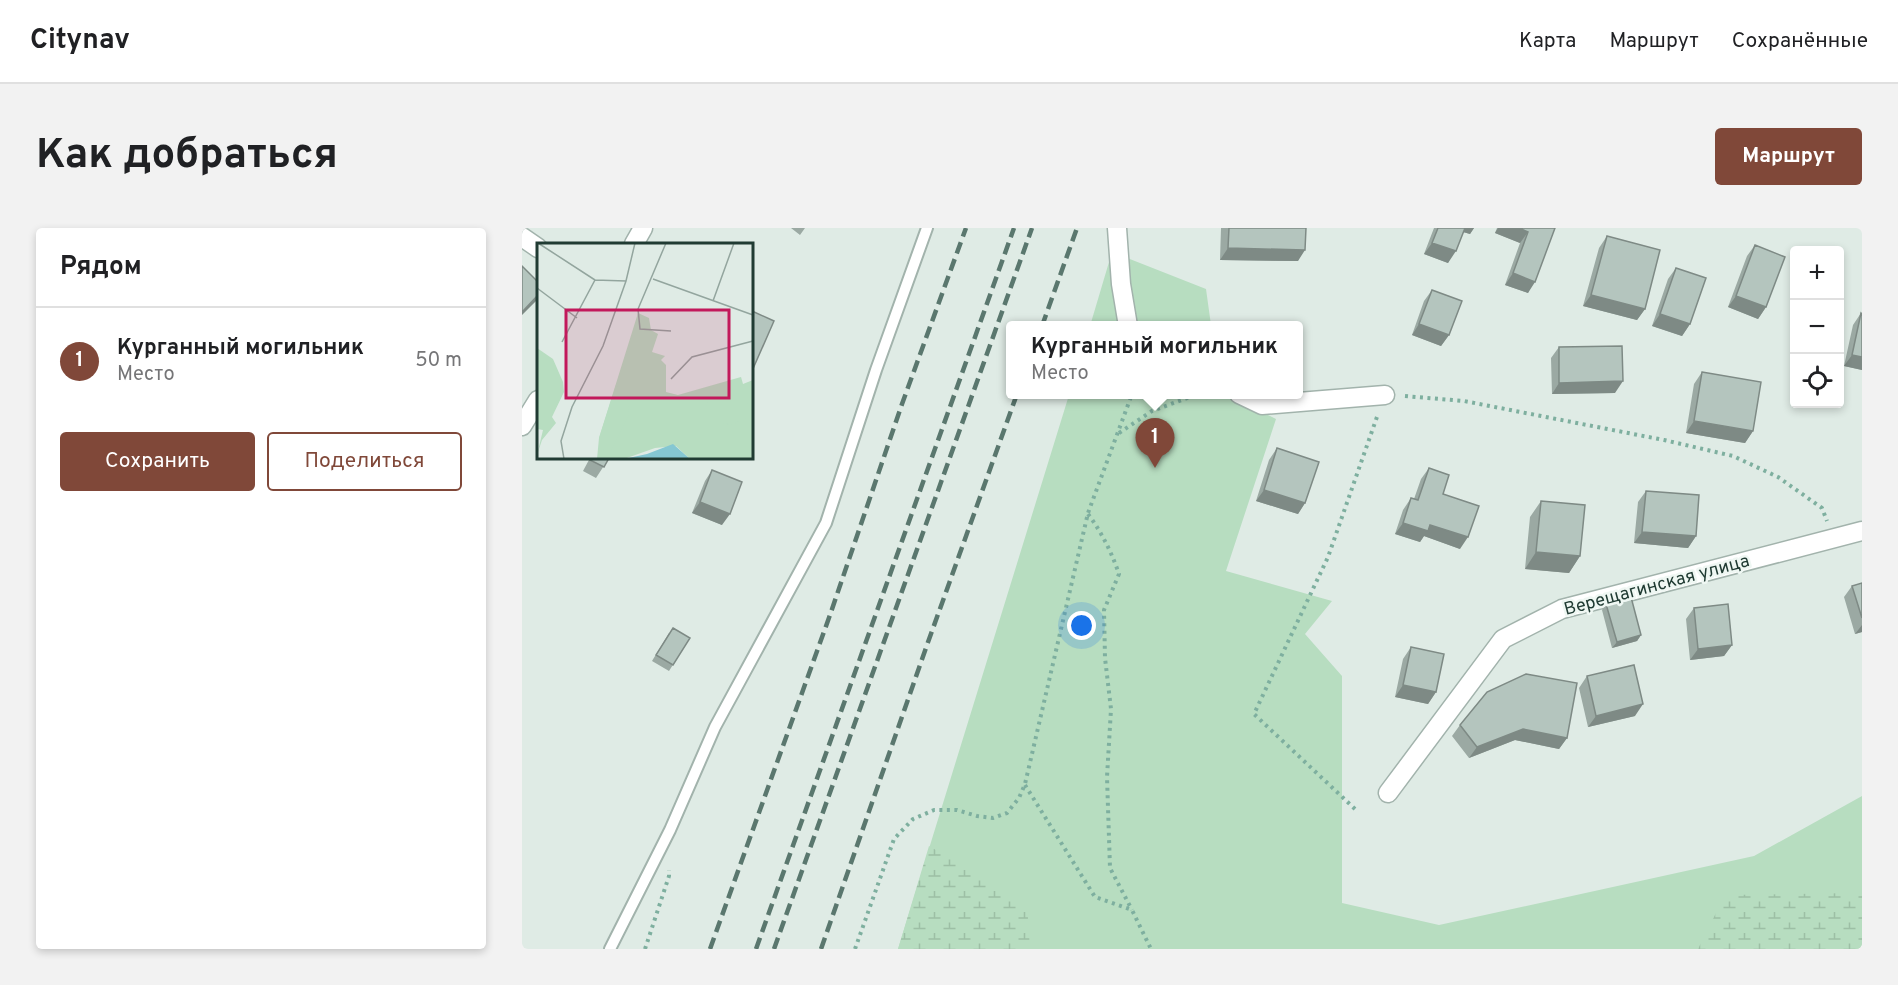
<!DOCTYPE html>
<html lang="ru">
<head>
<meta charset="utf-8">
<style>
  body { margin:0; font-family:Overpass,sans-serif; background:#f2f2f2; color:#202124 }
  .controls { position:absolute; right:18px; top:18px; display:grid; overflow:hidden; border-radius:6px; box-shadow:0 3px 9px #0003 }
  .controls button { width:54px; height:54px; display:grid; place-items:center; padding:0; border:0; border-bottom:2px solid #e0e0e0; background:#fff; color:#202124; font:30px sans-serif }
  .you { position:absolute; left:560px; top:398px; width:21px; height:21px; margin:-15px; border:4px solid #fff; border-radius:50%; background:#1a73e8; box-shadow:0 0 0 9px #1a73e833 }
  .badge { display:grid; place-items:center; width:39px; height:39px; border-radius:50%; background:#804839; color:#fff; font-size:20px; font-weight:700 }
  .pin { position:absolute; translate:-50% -50px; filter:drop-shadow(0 2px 3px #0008) }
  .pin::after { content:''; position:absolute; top:32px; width:21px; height:18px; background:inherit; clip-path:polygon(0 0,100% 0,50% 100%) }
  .popup { position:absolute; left:484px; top:93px; width:297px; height:78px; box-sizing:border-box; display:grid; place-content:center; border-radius:6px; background:#fff; filter:drop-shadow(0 2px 4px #0005); font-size:20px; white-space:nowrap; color:#757577 }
  .popup b { font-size:22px; color:#202124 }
  .popup::after { content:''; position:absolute; left:50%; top:100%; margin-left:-12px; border:12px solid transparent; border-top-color:#fff }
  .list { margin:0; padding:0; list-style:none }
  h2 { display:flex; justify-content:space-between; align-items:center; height:78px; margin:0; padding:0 24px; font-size:26px }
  h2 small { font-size:20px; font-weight:400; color:#757577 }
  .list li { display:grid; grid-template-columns:39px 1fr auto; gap:18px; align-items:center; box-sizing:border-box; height:108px; padding:0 24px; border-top:2px solid #e0e0e0 }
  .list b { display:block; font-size:22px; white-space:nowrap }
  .list p { margin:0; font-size:20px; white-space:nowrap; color:#757577 }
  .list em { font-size:20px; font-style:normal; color:#757577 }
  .actions { display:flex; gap:12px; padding:18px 24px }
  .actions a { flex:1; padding:14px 0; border:2px solid #804839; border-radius:6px; text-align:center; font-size:21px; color:#804839 }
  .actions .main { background:#804839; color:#fff }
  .icon { flex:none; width:33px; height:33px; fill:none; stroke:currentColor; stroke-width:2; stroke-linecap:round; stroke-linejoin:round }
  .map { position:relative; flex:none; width:1340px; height:721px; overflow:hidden; border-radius:6px }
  header { display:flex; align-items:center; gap:36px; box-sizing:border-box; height:84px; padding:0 30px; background:#fff; border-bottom:2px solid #e0e0e0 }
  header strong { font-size:28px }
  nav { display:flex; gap:33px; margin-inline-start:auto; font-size:21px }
  .intro { display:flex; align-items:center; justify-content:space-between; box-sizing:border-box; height:144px; padding:0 36px }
  h1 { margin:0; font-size:42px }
  .button { padding:15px 27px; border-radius:6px; background:#804839; color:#fff; font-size:21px; font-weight:700 }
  main { display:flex; gap:36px; padding:0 36px }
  aside { flex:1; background:#fff; border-radius:6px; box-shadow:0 3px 9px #0003 }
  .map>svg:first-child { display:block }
</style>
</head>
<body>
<header>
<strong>Citynav</strong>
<nav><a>Карта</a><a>Маршрут</a><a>Сохранённые</a></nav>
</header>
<div class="intro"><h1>Как добраться</h1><a class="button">Маршрут</a></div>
<main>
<aside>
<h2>Рядом<small></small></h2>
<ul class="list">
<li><span class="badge">1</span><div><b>Курганный могильник</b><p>Место</p></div><em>50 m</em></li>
</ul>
<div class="actions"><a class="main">Сохранить</a><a>Поделиться</a></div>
</aside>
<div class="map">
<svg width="1340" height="721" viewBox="0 0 1340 721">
  <defs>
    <pattern id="wetland-marsh" width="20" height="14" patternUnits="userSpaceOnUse" patternTransform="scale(1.5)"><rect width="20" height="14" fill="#b7ddc0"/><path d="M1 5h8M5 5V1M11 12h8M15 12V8" fill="none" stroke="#9dbfa5"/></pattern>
  </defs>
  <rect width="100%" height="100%" fill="#dfebe5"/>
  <path fill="#b7ddc0" d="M590 24 684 61 689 97 568 98Z
    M547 167H707L754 191 704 343 810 373 783 406 820 448V675L917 697 1232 628 1340 568V721H376Z"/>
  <path fill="url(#wetland-marsh)" d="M407 618 505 676 508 721H376Z
    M1334 665 1340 666V721H1176L1203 667Z"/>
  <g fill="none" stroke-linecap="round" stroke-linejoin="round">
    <g stroke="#a2b3ac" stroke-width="14">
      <path id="lane" d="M88 721 148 602 193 499 304 295 354 142 405 0"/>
    </g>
    <g stroke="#a2b3ac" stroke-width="21">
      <path id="street" d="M595 0 599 56 606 98
        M0 9 16 20
        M112 16 121 0
        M717 166 740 177 863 167
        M0 198 16 172
        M866 565 981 411 1040 381 1340 303"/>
    </g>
    <path stroke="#7eaf9f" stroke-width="4" stroke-dasharray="3 4.5" stroke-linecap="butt" d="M883 168 942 173 1142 212 1211 228 1256 249 1300 280 1305 293
      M597 205 630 183 676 166
      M566 286C580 305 589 323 597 346L582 382 583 430 589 481 585 549 588 640 610 682
      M503 557 573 669 610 682 629 721
      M833 581 732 486 806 329 856 186
      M123 721 147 648V642
      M333 721 372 611 391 591 412 582H435L455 588 471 590 485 585 497 570 503 556 566 285 610 166"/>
    <use href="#lane" stroke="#fff" stroke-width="10"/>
    <use href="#street" stroke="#fff" stroke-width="18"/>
    <path stroke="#5a776e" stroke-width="4.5" stroke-dasharray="12 6" stroke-linecap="butt" d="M520 98 555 0
      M188 721 308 387 380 176 444 0
      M234 721 492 0
      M252 721 510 0
      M299 721 405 417 495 166"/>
  </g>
  <path fill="#9ba9a3" d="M269 0H283L278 7Z
    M699 0H784L776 33 698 32Z
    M912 0H952L948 6 941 4 926 35 902 26Z
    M975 0H1033L1006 65 983 57 998 15 973 5Z
    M1085 8 1123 81 1115 92 1061 78 1077 20Z
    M1233 17 1244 79 1236 91 1206 79 1225 28Z
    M1154 40 1168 96 1160 108 1130 98 1146 51Z
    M910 62 927 107 919 118 890 107 902 73Z
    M1339 85 1340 86V142L1322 138 1331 97Z
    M1037 119 1093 165 1030 166 1029 130Z
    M1180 144 1231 203 1223 215 1164 205 1172 156Z
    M755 220 783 275 776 286 734 273 747 232Z
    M68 230H87L74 250 61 243Z
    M907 240 921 266 938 321 902 308 898 314 873 306 881 282 889 270 892 271 899 251Z
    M190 242 200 297 170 285 183 253Z
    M1124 263 1174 308 1166 320 1112 315 1116 274Z
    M1019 273 1058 328 1047 345 1003 341 1008 289Z
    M1340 355V404L1333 406 1322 369 1330 358Z
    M1084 376 1119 407 1115 413 1090 420 1080 382Z
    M1172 380 1210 417 1202 428 1168 432 1164 391Z
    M147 405 168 410 147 443 130 433Z
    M889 419 914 464 906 476 873 469 881 431Z
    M1065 448 1113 488 1066 499 1057 460Z
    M938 497 1045 510 1037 521 993 512 947 530 930 508Z"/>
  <path fill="#7e8a85" d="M940 0H952L948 6 938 3Z
    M976 0H997L1006 4 998 15 973 5Z
    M910 15 934 23 926 35 902 26Z
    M706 20 783 22 776 33 698 32Z
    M991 45 1013 54 1006 65 983 57Z
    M16 67V69L15 72 0 87V84Z
    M1069 67 1123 81 1115 92 1061 78Z
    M1214 68 1244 79 1236 91 1206 79Z
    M1138 86 1168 96 1160 108 1130 98Z
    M897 96 927 107 919 118 890 107Z
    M1330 127 1340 129V142L1322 138Z
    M1101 153 1093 165 1030 166 1037 155Z
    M1172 193 1231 203 1223 215 1164 205Z
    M742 262 783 275 776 286 734 273Z
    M178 274 208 286 200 297 170 285Z
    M881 295 908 297 946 309 938 321 902 308 898 314 873 306Z
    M1120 304 1174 308 1166 320 1112 315Z
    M1014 324 1058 328 1047 345 1003 341Z
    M1340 397V404L1333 406Z
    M1119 407 1115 413 1090 420 1095 414Z
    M1210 417 1202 428 1168 432 1176 421Z
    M881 457 914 464 906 476 873 469Z
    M1121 476 1113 488 1066 499 1074 488Z
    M1001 501 1045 510 1037 521 993 512 947 530 955 519Z"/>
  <path fill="#b4c5be" stroke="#7e8a85" stroke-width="1.5" d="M707 0H784L783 22 706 20Z
    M916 0H943L934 23 910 15Z
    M997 0H1033L1013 54 991 45 1006 4Z
    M1085 8 1138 22 1123 81 1069 67Z
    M1233 17 1263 29 1244 79 1214 68Z
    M0 38 16 54V67L0 84Z
    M1154 40 1184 50 1168 96 1138 86Z
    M910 62 940 73 927 107 897 96Z
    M230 83 252 93 230 143Z
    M1339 85 1340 86V129L1330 127Z
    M1100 118 1101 153 1037 155V119Z
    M1180 144 1239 154 1231 203 1172 193Z
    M755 220 797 234 783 275 742 262Z
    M70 230H87L82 239 68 232Z
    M907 240 927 247 921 266 957 278 946 309 908 297 906 303 881 295 889 270 896 272Z
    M190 242 220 254 208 286 178 274Z
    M1124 263 1177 267 1174 308 1120 304Z
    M1019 273 1063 277 1058 328 1014 324Z
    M1340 355V390L1330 358Z
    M1109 369 1119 407 1095 414 1084 376Z
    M1206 376 1210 417 1176 421 1172 380Z
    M151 400 168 410 151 437 134 427Z
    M889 419 922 426 914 464 881 457Z
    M1112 437 1121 476 1074 488 1065 448Z
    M1004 446 1055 455 1045 510 1001 501 955 519 938 497 965 464Z"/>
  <g text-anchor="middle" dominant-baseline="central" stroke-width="5" stroke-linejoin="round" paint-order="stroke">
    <g font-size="18" fill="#203b33" stroke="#eff7f3">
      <text transform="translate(1135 358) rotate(-15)">Верещагинская улица</text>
    </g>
  </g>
  <g transform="translate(15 15)">
    <rect width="216" height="216" fill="#dfebe5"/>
    <path d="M101 70 112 75 114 87 121 91 115 109 128 113 124 117 129 122V149L141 152 204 134 206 141 216 137V216H153L139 203 118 205 87 216H60L62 195ZM0 105 16 116 26 139 27 149 15 174H0Z" fill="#b7ddc0"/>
    <path d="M0 174H15L19 180 5 197 0 212 6 187 0 186Z" fill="#b7ddc0"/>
    <path d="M79 142 90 149 92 172 74 208H67L62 195ZM175 148 204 151 215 167 212 173 195 182 186 180 169 164Z" fill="#b7ddc0"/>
    <path d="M136 201 153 216H87L110 211Z" fill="#85c7d2"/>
    <path fill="none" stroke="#93a59e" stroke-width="1.5" d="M1 0 58 37M129 0 101 66 103 86 134 88M116 36 216 72M0 45 40 75M176 58 197 0M25 99 58 37 89 38 98 0M134 136 155 114 216 98M27 216 24 198 35 164 66 103 89 38"/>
    <path fill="#c2185b" fill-opacity="0.15" stroke="#c2185b" stroke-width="3" d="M29 67H192V155H29Z"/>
    <rect width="216" height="216" fill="none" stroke="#203b33" stroke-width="3"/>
  </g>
</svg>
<div class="controls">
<button>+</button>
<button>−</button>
<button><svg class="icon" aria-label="locate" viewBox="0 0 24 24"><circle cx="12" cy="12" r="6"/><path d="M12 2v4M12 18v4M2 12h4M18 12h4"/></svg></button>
</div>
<div class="you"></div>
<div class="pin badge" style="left:633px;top:240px">1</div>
<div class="popup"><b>Курганный могильник</b>Место</div>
</div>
</main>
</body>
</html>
